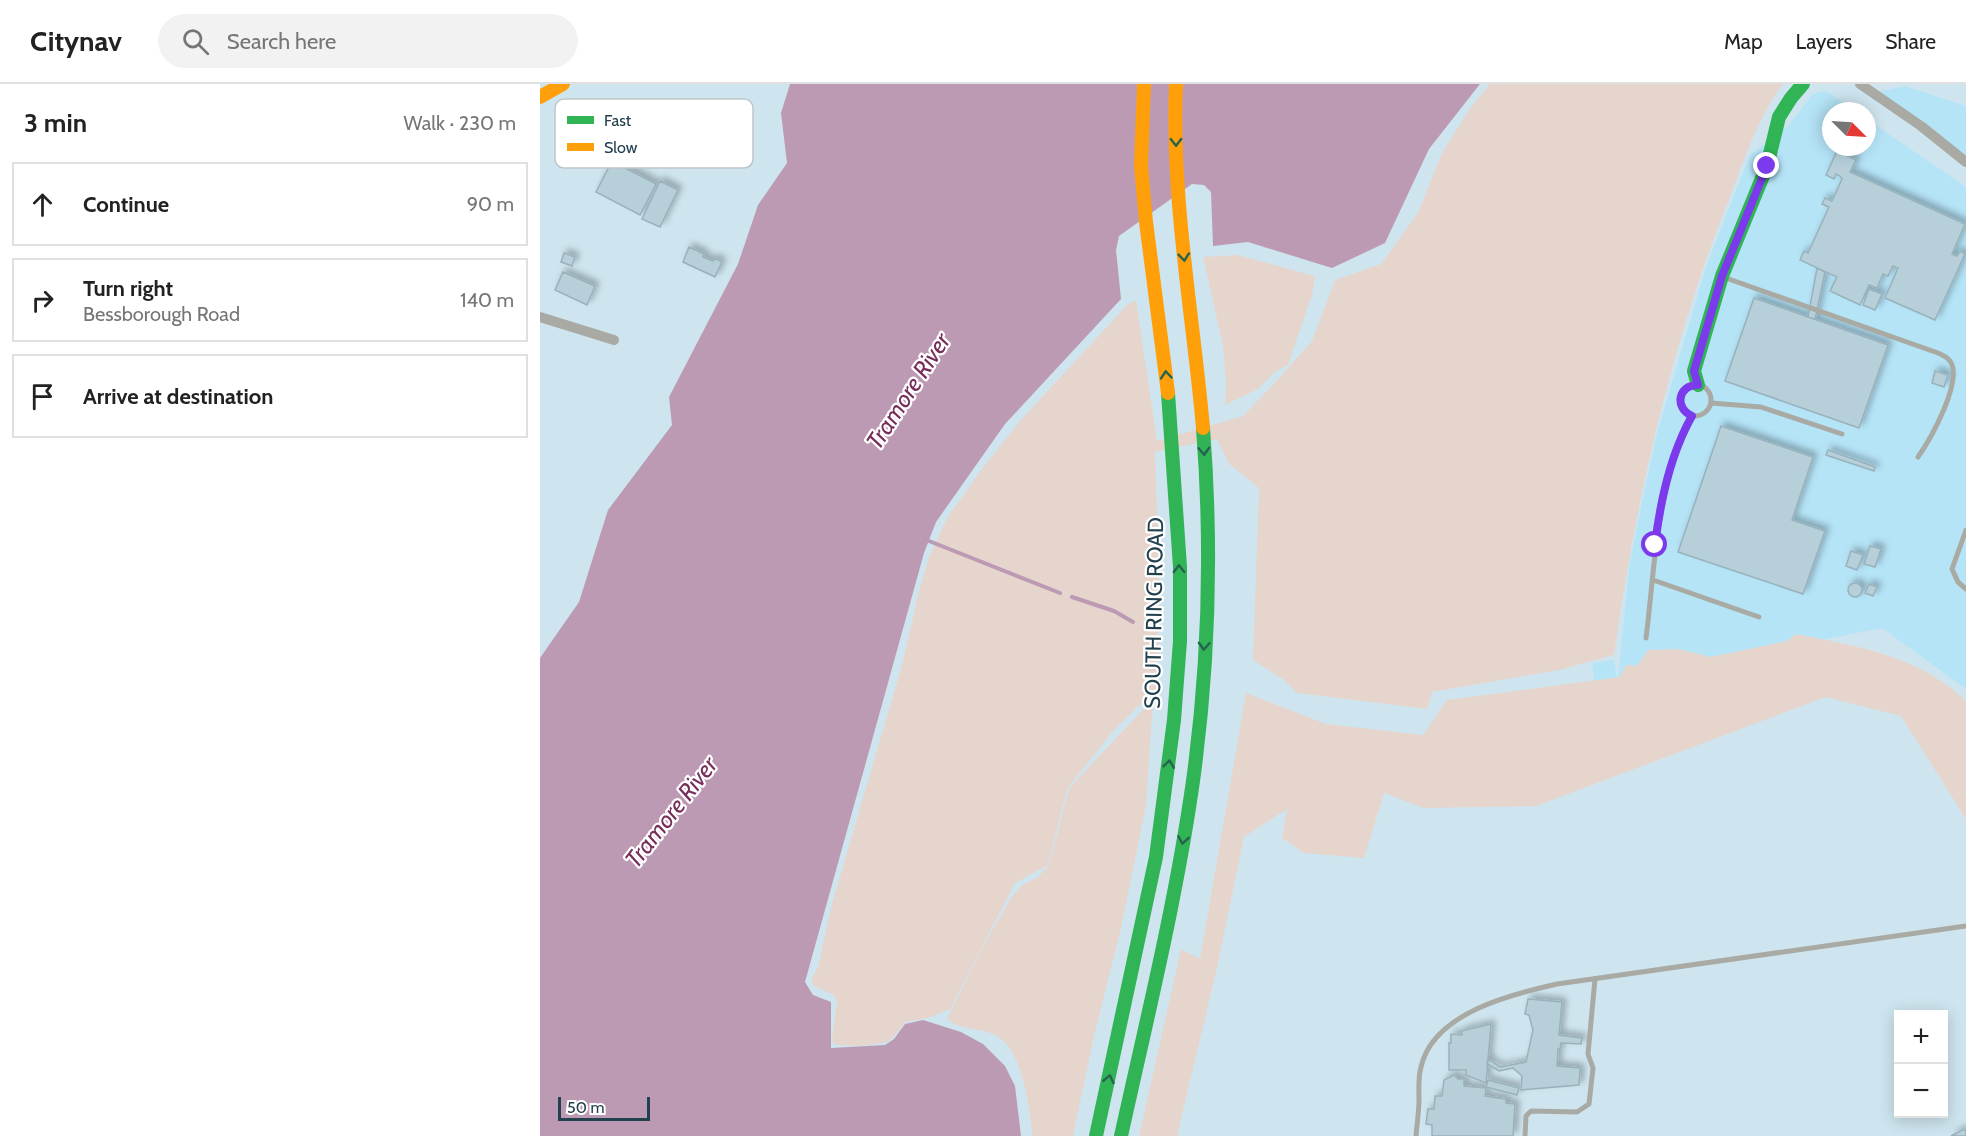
<!DOCTYPE html>
<html lang="en">
<head>
<meta charset="utf-8">
<style>
  body { margin:0; font-family:Cabin,sans-serif; background:#f2f2f2; color:#222 }
  .controls { position:absolute; right:18px; bottom:18px; display:grid; overflow:hidden; border-radius:0px; box-shadow:0 3px 15px #0003 }
  .controls button { width:54px; height:54px; display:grid; place-items:center; padding:0; border:0; border-bottom:2px solid #e0e0e0; background:#fff; color:#222; font:30px sans-serif }
  .compass { position:absolute; left:1282px; top:18px; width:54px; height:54px; border-radius:50%; background:#fff; box-shadow:0 3px 15px #0003; rotate:114deg }
  .scale { position:absolute; left:18px; bottom:15px; width:92px; box-sizing:border-box; padding-left:6px; border:3px solid #22404d; border-top:0; font-size:16px; line-height:21px; white-space:nowrap; color:#22404d; -webkit-text-stroke:4px #fff; paint-order:stroke }
  .stop { position:absolute; width:18px; height:18px; margin:-14px; border:4px solid #7c3aed; border-radius:50%; background:#fff }
  .stop.end { background:#7c3aed; border-color:#fff; box-shadow:0 2px 6px #0008 }
  .list { margin:0; padding:0; list-style:none }
  h2 { display:flex; justify-content:space-between; align-items:center; height:78px; margin:0; padding:0 24px; font-size:26px }
  h2 small { font-size:20px; font-weight:400; color:#767676 }
  .list li { display:grid; grid-template-columns:39px 1fr auto; gap:18px; align-items:center; box-sizing:border-box; height:84px; margin:0 12px 12px; padding:0 12px; border:2px solid #e0e0e0; border-radius:0px }
  .list b { display:block; font-size:22px; white-space:nowrap }
  .list p { margin:0; font-size:20px; white-space:nowrap; color:#767676 }
  .list em { font-size:20px; font-style:normal; color:#767676 }
  .icon { flex:none; width:33px; height:33px; fill:none; stroke:currentColor; stroke-width:2; stroke-linecap:round; stroke-linejoin:round }
  .map { position:relative; flex:none; width:1426px; height:1052px; overflow:hidden }
  header { display:flex; align-items:center; gap:36px; box-sizing:border-box; height:84px; padding:0 30px; background:#fff; border-bottom:2px solid #e0e0e0 }
  header strong { font-size:28px }
  nav { display:flex; gap:33px; margin-inline-start:auto; font-size:21px }
  .search { width:420px; height:54px; background:#f2f2f2; display:flex; align-items:center; gap:15px; box-sizing:border-box; padding:0 21px; border-radius:33px; color:#767676; font-size:22px }
  main { display:flex }
  aside { flex:1; background:#fff }
  .map>svg:first-child { display:block }
</style>
</head>
<body>
<header>
<strong>Citynav</strong>
<div class="search"><svg class="icon" aria-label="search" viewBox="0 0 24 24"><circle cx="10" cy="10" r="6"/><path d="M15 15l6 6"/></svg>Search here</div>
<nav><a>Map</a><a>Layers</a><a>Share</a></nav>
</header>
<main>
<aside>
<h2>3 min<small>Walk · 230 m</small></h2>
<ul class="list">
<li><svg class="icon" aria-label="ahead" viewBox="0 0 24 24"><path d="M12 20V5M6 11l6-6 6 6"/></svg><div><b>Continue</b></div><em>90 m</em></li>
<li><svg class="icon" aria-label="right" viewBox="0 0 24 24"><path d="M7 20v-9h11M14 6l5 5-5 5"/></svg><div><b>Turn right</b><p>Bessborough Road</p></div><em>140 m</em></li>
<li><svg class="icon" aria-label="arrive" viewBox="0 0 24 24"><path d="M6 21V4h12l-3 4 3 4H6"/></svg><div><b>Arrive at destination</b></div></li>
</ul>
</aside>
<div class="map">
<svg width="1426" height="1052" viewBox="0 0 1426 1052">
  <defs>
    <filter id="shadow"><feDropShadow dx="4" dy="-4" stdDeviation="3" flood-color="#0004"/></filter>
  </defs>
  <rect width="100%" height="100%" fill="#cee5ef"/>
  <path fill="#b5e4f7" d="M1365 2 1426 22V78L1333 9Z
    M1286 7 1316 27H1291V63H1327V35L1426 103V605L1342 544 1078 596 1089 483 1104 409 1118 346 1166 183 1210 71 1248 42 1273 10Z
    M1074 576 1077 597 1055 600 1052 579Z"/>
  <path fill="#e6d5cd" d="M950 0H1243C1219 32 1205 73 1191 110 1131 258 1096 414 1074 571L1019 586 892 608 887 625 757 609 744 596 713 576 719 404 689 380 677 355 615 368 619 491 617 604 573 647 527 705 508 781 475 799 410 925 388 934 365 938C360 944 355 953 348 957 338 962 304 963 294 960L292 955 297 917 294 911 274 902 271 896 278 883 292 820 362 581 380 503 389 473 407 434 441 386 480 337 587 221 596 216 617 357 703 332 732 302 772 257 795 196 841 180 878 129 902 69 931 23Z
    M698 171 775 192 772 211 748 281 735 288 718 305 685 321 686 300 683 262 663 173Z
    M1256 550C1316 562 1381 572 1426 617V735L1361 632 1286 613 996 722 884 724 844 709 824 774 764 769 742 754 747 725 704 753 677 884 637 1052H599L641 865 660 875 706 609 786 640 883 651 907 616 1080 593 1086 581 1097 582 1108 566 1139 565 1171 573 1247 557Z
    M613 615 606 722 581 844 554 952 533 1052H493C489 1024 483 964 455 951 439 943 421 947 407 935L440 868 472 812 482 801 498 793 509 781 528 708 531 702Z"/>
  <path fill="#bd9ab4" d="M250 0H940L889 65 845 159 792 184 708 158 673 162 671 108 664 101 652 100 579 152 576 166 581 215 465 340 396 438 384 469 265 898 273 911 291 918V964L345 961 354 955 365 940 383 936 421 948 443 960 465 982 475 1002 481 1052H0V574L39 518 68 426 132 341 129 313 198 180 218 121 247 79 241 29Z"/>
  <g fill="none" stroke-linecap="round" stroke-linejoin="round">
    <path stroke="#bd9ab4" stroke-width="4" d="M389 457 520 509
      M532 513 574 527 593 538"/>
  </g>
  <path fill="#b6cfd9" stroke="#98b1bb" stroke-width="1.5" filter="url(#shadow)" d="M1297 67 1316 76 1310 88 1425 140 1412 170 1417 172 1420 167 1425 170 1395 236 1345 214 1358 184 1353 182 1348 192 1343 190 1337 204 1329 201 1320 221 1290 207 1297 193 1260 176 1264 167 1268 169 1289 123 1282 120 1285 114 1292 117 1302 95 1300 92 1296 90 1294 95 1286 91Z
    M72 77 116 100 100 131 56 108Z
    M120 97 138 106 120 143 102 135Z
    M149 163 164 170 163 173 173 177 174 174 182 178 175 193 143 178Z
    M24 169 35 173 32 182 21 178Z
    M1277 184 1285 188 1275 235 1268 233Z
    M23 188 55 202 47 221 15 206Z
    M1329 205 1342 210 1335 226 1323 221Z
    M1214 214 1348 261 1319 344 1185 297Z
    M1395 287 1408 291 1404 303 1392 299Z
    M1181 342 1273 373 1252 436 1285 447 1263 510 1138 468Z
    M1288 366 1335 383 1334 387 1286 371Z
    M1330 462 1341 465 1335 483 1324 480Z
    M1311 467 1323 471 1317 486 1306 482Z
    M1308 506a7 7 0 1 1 14 0a7 7 0 1 1-14 0Z
    M1329 500 1337 503 1333 512 1325 509Z
    M988 915 1022 918 1019 951 1042 954 1041 960 1021 959 1020 965H1018L1017 982 1040 984 1039 1001 981 1006 982 992 973 984 959 987 947 980 948 975 960 983 986 978 993 946 989 931 985 930Z
    M951 940 946 999 926 991V986H909V959H911V950L922 951 921 947Z
    M914 991 918 995H924V1002L946 1004 945 1012 966 1015V1019L975 1020 973 1052H892V1041L886 1040 888 1025H894L895 1012H902L904 996Z
    M948 996 979 1004 977 1011 946 1003Z
    M1422 1046H1426V1052H1411Z"/>
  <g fill="none" stroke-linecap="round" stroke-linejoin="round">
    <path stroke="#a8aaa3" stroke-width="5" d="M1183 193 1398 269C1403 271 1407 273 1410 277 1424 296 1390 356 1378 373
      M1139 316a16 16 0 1 1 32 0a16 16 0 1 1-32 0Z
      M1171 319 1221 323 1302 350
      M1426 446 1412 485 1418 498 1426 505
      M1113 496 1219 533
      M1106 554C1114 491 1115 431 1136 370 1141 357 1145 344 1152 332
      M876 1052C877 1040 879 1027 879 1015 879 1004 878 993 881 983 893 929 972 910 1017 900L1426 842
      M985 1052 986 1032 991 1027 1037 1028 1049 1020 1053 984 1048 970 1055 895"/>
    <path stroke="#a8aaa3" stroke-width="10" d="M1320 0 1381 42 1426 78
      M0 233 74 256"/>
    <path stroke="#30b455" stroke-width="14" d="M1158 301 1154 287 1182 192 1227 82 1239 33 1251 14 1263 0
      M556 1052 616 773 634 636 640 557V483L628 309
      M581 1052C607 934 636 817 653 697 669 581 672 461 663 344"/>
    <path stroke="#ff9f0a" stroke-width="14" d="M604 0 601 82 606 138 628 309
      M636 0C631 115 653 230 663 344
      M0 13 23 0"/>
  </g>
  <defs><path id="oneway-chevron" d="M-2-3.5L2.5 0L-2 3.5" fill="none" stroke-width="1.6" stroke-linecap="round" stroke-linejoin="round" transform="scale(1.5)"/></defs>
  <g stroke="#26634f">
    <use href="#oneway-chevron" transform="translate(636 58) rotate(89)"/>
    <use href="#oneway-chevron" transform="translate(644 173) rotate(84)"/>
    <use href="#oneway-chevron" transform="translate(626 291) rotate(-95)"/>
    <use href="#oneway-chevron" transform="translate(664 367) rotate(87)"/>
    <use href="#oneway-chevron" transform="translate(639 485) rotate(-91)"/>
    <use href="#oneway-chevron" transform="translate(664 562) rotate(93)"/>
    <use href="#oneway-chevron" transform="translate(629 680) rotate(-83)"/>
    <use href="#oneway-chevron" transform="translate(643 756) rotate(99)"/>
    <use href="#oneway-chevron" transform="translate(569 995) rotate(-78)"/>
  </g>
  <g fill="none" stroke-linecap="round" stroke-linejoin="round">
    <path stroke="#7c3aed" stroke-width="8" d="M1115 461C1120 419 1131 369 1152 332 1134 324 1138 301 1158 301L1154 287 1182 192 1227 82"/>
  </g>
  <g text-anchor="middle" dominant-baseline="central" stroke-width="4.5" stroke-linejoin="round" paint-order="stroke">
    <g font-size="22" fill="#22404d" stroke="#fff">
      <text transform="translate(614 529) rotate(-89)">SOUTH RING ROAD</text>
    </g>
    <g font-size="24" font-style="italic" fill="#772e5a" stroke="#fff">
      <text transform="translate(368 307) rotate(-57)">Tramore River</text>
      <text transform="translate(131 728) rotate(-52)">Tramore River</text>
    </g>
  </g>
  <rect x="15" y="15" width="198" height="69" rx="9" fill="#fff" stroke="#bdc6ca" stroke-width="1.5"/>
  <rect x="27" y="32" width="27" height="8" fill="#30b455"/>
  <rect x="27" y="59" width="27" height="8" fill="#ff9f0a"/>
  <g font-size="16" fill="#22404d">
    <text x="64" y="42">Fast</text>
    <text x="64" y="69">Slow</text>
  </g>
</svg>
<div class="controls">
<button>+</button>
<button>−</button>
</div>
<svg class="compass" viewBox="-18 -18 36 36"><path d="M0-13l5 13h-10z" fill="#e53935"/><path d="M0 13l5-13h-10z" fill="#767676"/></svg>
<div class="scale">50 m</div>
<div class="stop" style="left:1115px;top:461px"></div>
<div class="stop end" style="left:1227px;top:82px"></div>
</div>
</main>
</body>
</html>
